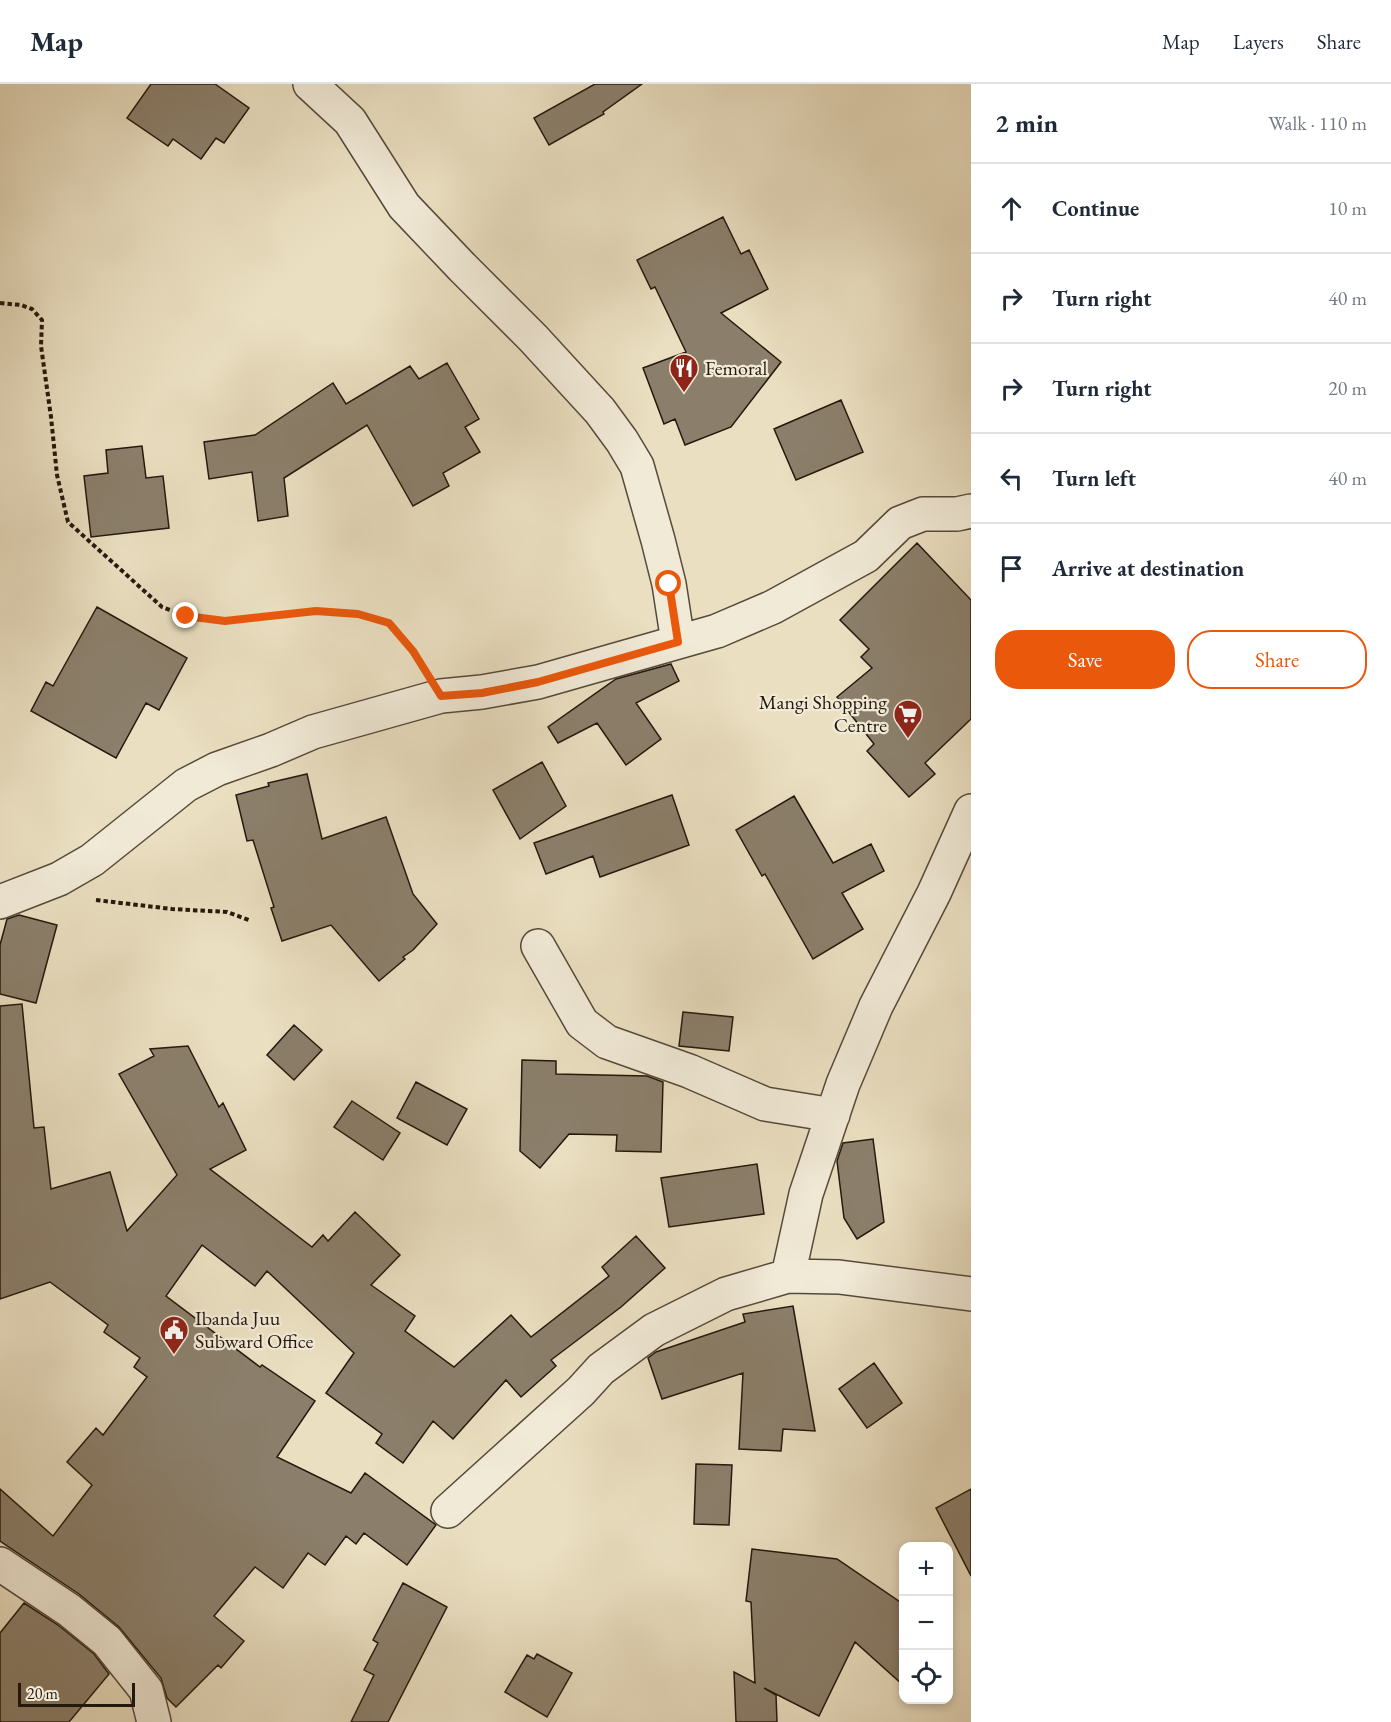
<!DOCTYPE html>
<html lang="en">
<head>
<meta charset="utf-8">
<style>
  body { margin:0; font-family:"EB Garamond",serif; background:#f2f2f3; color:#1f2937 }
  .controls { position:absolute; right:18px; bottom:18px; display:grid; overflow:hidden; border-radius:12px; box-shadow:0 3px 9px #0003 }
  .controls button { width:54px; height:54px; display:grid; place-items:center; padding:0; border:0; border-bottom:2px solid #e0e1e3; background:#fff; color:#1f2937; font:30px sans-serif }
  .scale { position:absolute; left:18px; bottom:15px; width:117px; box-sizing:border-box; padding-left:6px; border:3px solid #25180d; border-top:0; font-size:16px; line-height:21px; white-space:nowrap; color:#25180d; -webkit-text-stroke:4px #f1ead7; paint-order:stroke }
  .stop { position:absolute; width:18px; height:18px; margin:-14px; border:4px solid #ea580c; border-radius:50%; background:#fff }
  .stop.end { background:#ea580c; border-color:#fff; box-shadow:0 2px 6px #0008 }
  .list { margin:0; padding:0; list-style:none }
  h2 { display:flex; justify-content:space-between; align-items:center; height:78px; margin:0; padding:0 24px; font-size:26px }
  h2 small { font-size:20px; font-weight:400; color:#747a83 }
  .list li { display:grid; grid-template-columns:39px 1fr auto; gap:18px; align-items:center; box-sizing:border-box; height:90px; padding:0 24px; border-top:2px solid #e0e1e3 }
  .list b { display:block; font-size:22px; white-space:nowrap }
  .list em { font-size:20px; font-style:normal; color:#747a83 }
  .actions { display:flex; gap:12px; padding:18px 24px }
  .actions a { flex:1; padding:14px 0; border:2px solid #ea580c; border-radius:24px; text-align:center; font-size:21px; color:#ea580c }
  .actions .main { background:#ea580c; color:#fff }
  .icon { flex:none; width:33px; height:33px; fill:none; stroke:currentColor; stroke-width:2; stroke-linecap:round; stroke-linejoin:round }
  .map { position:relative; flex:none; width:971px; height:1638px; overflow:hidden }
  header { display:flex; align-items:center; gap:36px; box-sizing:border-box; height:84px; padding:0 30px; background:#fff; border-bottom:2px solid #e0e1e3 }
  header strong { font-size:28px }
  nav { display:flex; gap:33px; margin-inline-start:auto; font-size:21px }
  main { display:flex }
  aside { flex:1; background:#fff }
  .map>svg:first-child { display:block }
</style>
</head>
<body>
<header>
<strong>Map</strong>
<nav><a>Map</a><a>Layers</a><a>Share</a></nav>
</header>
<main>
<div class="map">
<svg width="971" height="1638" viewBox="0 0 971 1638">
  <rect width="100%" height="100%" fill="#eadfc1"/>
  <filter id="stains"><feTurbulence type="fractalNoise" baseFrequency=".00333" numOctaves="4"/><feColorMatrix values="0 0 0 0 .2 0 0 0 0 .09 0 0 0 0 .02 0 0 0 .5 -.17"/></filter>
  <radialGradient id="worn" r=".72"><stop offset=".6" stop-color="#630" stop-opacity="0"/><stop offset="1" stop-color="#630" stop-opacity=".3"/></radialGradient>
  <path fill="#8b7f6b" stroke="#25180d" stroke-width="1.5" d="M151 0H215L249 24 224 59 216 54 201 75 173 55 168 62 127 34Z
    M595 0H642L603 28 604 30 549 61 534 34Z
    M723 133 741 170 749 166 768 205 721 229 781 278 731 343 685 361 675 335 664 340 643 284 686 268 655 203 651 205 637 176Z
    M447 279 479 335 465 343 480 368 443 389 449 402 413 422 367 341 284 394 288 432 258 437 252 388 209 395 204 358 255 351 333 299 346 320 410 282 419 295Z
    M841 316 863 368 796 396 774 345Z
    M142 362 146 394 163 392 169 444 91 453 84 392 108 389 106 366Z
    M917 459 971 516V635L925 679 935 690 909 713 867 667 874 660 837 613 872 584 861 573 869 565 840 536Z
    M97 523 187 574 159 626 146 619 116 674 31 627 46 598 53 602Z
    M671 580 679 597 636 619 661 655 626 681 597 639 558 659 548 643 616 595Z
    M542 678 566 722 520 755 493 706Z
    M307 690 322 755 386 733 413 810 437 840 413 866 403 873 405 875 379 897 331 841 282 857 271 824 274 823 253 756 247 757 236 711 269 702 268 699Z
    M672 711 689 761 600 793 593 772 546 790 534 759Z
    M794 712 833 779 871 760 884 787 842 809 863 845 813 875 765 790 762 792 736 746Z
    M19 831 57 841 36 919 0 910V861L7 835Z
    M22 920 34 1044 44 1043 51 1105 110 1088 127 1147 177 1091 119 990 154 972 150 965 188 962 219 1023 223 1019 246 1066 210 1085 312 1163 323 1151 328 1157 355 1128 400 1171 371 1201 415 1232 405 1247 454 1283 511 1231 531 1253 609 1192 602 1183 636 1152 665 1184 621 1223 551 1276 556 1282 521 1313 506 1296 453 1355 433 1337 403 1379 376 1359 382 1350 326 1309 354 1269 267 1187 255 1202 202 1161 166 1212 260 1283 262 1281 315 1317 277 1373 351 1409 365 1389 436 1441 407 1481 364 1449 356 1460 346 1452 325 1481 308 1469 283 1504 255 1483 214 1532 244 1557 221 1584 218 1581 176 1623 167 1614 161 1594 119 1543 79 1510 0 1457V1405L53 1452 92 1401 67 1378 96 1344 103 1351 147 1293 134 1283 140 1274 104 1248 108 1241 50 1198 0 1215V922Z
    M683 928 733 933 729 967 679 962Z
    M294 941 322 966 294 996 267 971Z
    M522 976 556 977V990L647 992 663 998 661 1068 616 1067 617 1051 569 1050 540 1084 520 1067Z
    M416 998 467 1025 447 1061 397 1034Z
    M352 1017 400 1049 383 1076 334 1043Z
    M873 1055 884 1138 857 1155 844 1134 837 1077 843 1059Z
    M757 1080 764 1130 669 1143 661 1094Z
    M793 1222 815 1347 783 1345 781 1367 739 1365 743 1289 662 1315 648 1274 656 1268 745 1238 743 1230Z
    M874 1279 902 1319 867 1344 839 1305Z
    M696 1380 732 1381 729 1441 694 1440Z
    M971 1405V1492L936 1424Z
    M752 1465 837 1475 903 1520V1601L855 1558 819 1632 764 1604 776 1611 777 1638H736L734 1588 755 1599 751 1518 746 1517Z
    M403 1499 447 1523 388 1638H351L374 1591 364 1586 378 1559 373 1556Z
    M24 1519 58 1541 94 1570 109 1590 69 1638H0V1549Z
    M537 1570 572 1589 547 1633 505 1608 527 1571 534 1575Z"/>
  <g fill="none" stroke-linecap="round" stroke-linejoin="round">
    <g stroke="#564a3a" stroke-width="36">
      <path id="street" d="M310 0 350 37 404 122 462 183 533 254 600 327 622 357 637 382 658 456 669 500 678 558
        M0 818 59 795 92 776 186 701 217 685 271 666 313 648 441 612 482 608 538 598 717 547 773 523 866 472 900 439 923 430H957L971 427
        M538 862 582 939 607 958 689 987 765 1020 833 1031
        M788 1192 806 1110 843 1000 876 922 934 809 971 727
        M448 1427 581 1307 601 1285 654 1246 726 1210 788 1192 839 1193 971 1210
        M0 1480 69 1526 107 1557 146 1606 154 1638"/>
    </g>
    <path stroke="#25180d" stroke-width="4" stroke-dasharray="4.5 3" stroke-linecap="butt" d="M0 219 21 221 32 225 42 236 41 262 51 333 57 391 68 438 162 523 186 532 225 537 316 527 358 529 389 539 413 567 421 581
      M96 816 172 825 227 828 249 836"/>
    <use href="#street" stroke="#f1ead7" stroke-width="33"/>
  </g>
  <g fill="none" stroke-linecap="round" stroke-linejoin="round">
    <path stroke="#ea580c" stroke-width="8" d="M186 532 225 537 316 527 358 530 389 539 413 567 441 612 482 609 538 598 678 558 669 500"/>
  </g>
  <defs>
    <g id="restaurant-pin" transform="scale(1.5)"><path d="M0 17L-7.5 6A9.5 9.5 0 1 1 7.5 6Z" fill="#8f2418" stroke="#f1ead7"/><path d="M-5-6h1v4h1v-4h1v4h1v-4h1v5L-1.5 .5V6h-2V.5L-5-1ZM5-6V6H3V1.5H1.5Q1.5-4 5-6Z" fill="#fff"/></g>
    <g id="supermarket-pin" transform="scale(1.5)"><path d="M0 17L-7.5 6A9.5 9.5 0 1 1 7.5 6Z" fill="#8f2418" stroke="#f1ead7"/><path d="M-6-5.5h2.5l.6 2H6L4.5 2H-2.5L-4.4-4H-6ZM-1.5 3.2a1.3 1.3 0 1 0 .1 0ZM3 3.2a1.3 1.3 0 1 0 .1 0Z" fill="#fff"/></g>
    <g id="civic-pin" transform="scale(1.5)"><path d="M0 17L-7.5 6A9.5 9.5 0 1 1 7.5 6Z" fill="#8f2418" stroke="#f1ead7"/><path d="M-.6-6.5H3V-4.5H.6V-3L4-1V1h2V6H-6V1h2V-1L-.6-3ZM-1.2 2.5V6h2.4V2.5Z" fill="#fff"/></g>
  </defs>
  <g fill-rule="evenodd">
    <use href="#restaurant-pin" x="684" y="284"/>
    <use href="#supermarket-pin" x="908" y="630"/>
    <use href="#civic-pin" x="174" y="1246"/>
  </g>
  <g text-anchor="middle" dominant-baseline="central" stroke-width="4.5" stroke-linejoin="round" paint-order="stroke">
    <g font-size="20" fill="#25180d" stroke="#f1ead7" text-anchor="start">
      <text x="705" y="284">Femoral</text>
      <text x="887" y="618" text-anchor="end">Mangi Shopping<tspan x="887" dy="23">Centre</tspan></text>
      <text x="195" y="1234">Ibanda Juu<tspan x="195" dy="23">Subward Office</tspan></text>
    </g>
  </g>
  <rect width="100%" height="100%" filter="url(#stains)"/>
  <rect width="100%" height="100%" fill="url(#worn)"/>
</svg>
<div class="controls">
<button>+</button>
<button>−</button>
<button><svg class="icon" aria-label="locate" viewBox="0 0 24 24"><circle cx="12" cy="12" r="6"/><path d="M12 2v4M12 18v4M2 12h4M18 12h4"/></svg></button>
</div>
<div class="scale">20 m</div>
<div class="stop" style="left:669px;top:500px"></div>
<div class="stop end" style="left:186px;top:532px"></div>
</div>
<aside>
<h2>2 min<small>Walk · 110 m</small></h2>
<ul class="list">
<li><svg class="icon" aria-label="ahead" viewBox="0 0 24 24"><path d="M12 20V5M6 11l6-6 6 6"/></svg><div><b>Continue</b></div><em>10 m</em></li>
<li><svg class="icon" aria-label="right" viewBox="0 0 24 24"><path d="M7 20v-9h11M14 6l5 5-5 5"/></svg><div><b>Turn right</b></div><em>40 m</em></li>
<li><svg class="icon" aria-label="right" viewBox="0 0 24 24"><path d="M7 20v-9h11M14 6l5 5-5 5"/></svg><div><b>Turn right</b></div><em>20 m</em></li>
<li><svg class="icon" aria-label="left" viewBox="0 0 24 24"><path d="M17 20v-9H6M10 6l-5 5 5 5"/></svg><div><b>Turn left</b></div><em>40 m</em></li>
<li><svg class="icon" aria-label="arrive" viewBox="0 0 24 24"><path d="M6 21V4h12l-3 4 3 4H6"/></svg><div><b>Arrive at destination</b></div></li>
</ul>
<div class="actions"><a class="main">Save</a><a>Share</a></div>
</aside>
</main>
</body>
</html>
